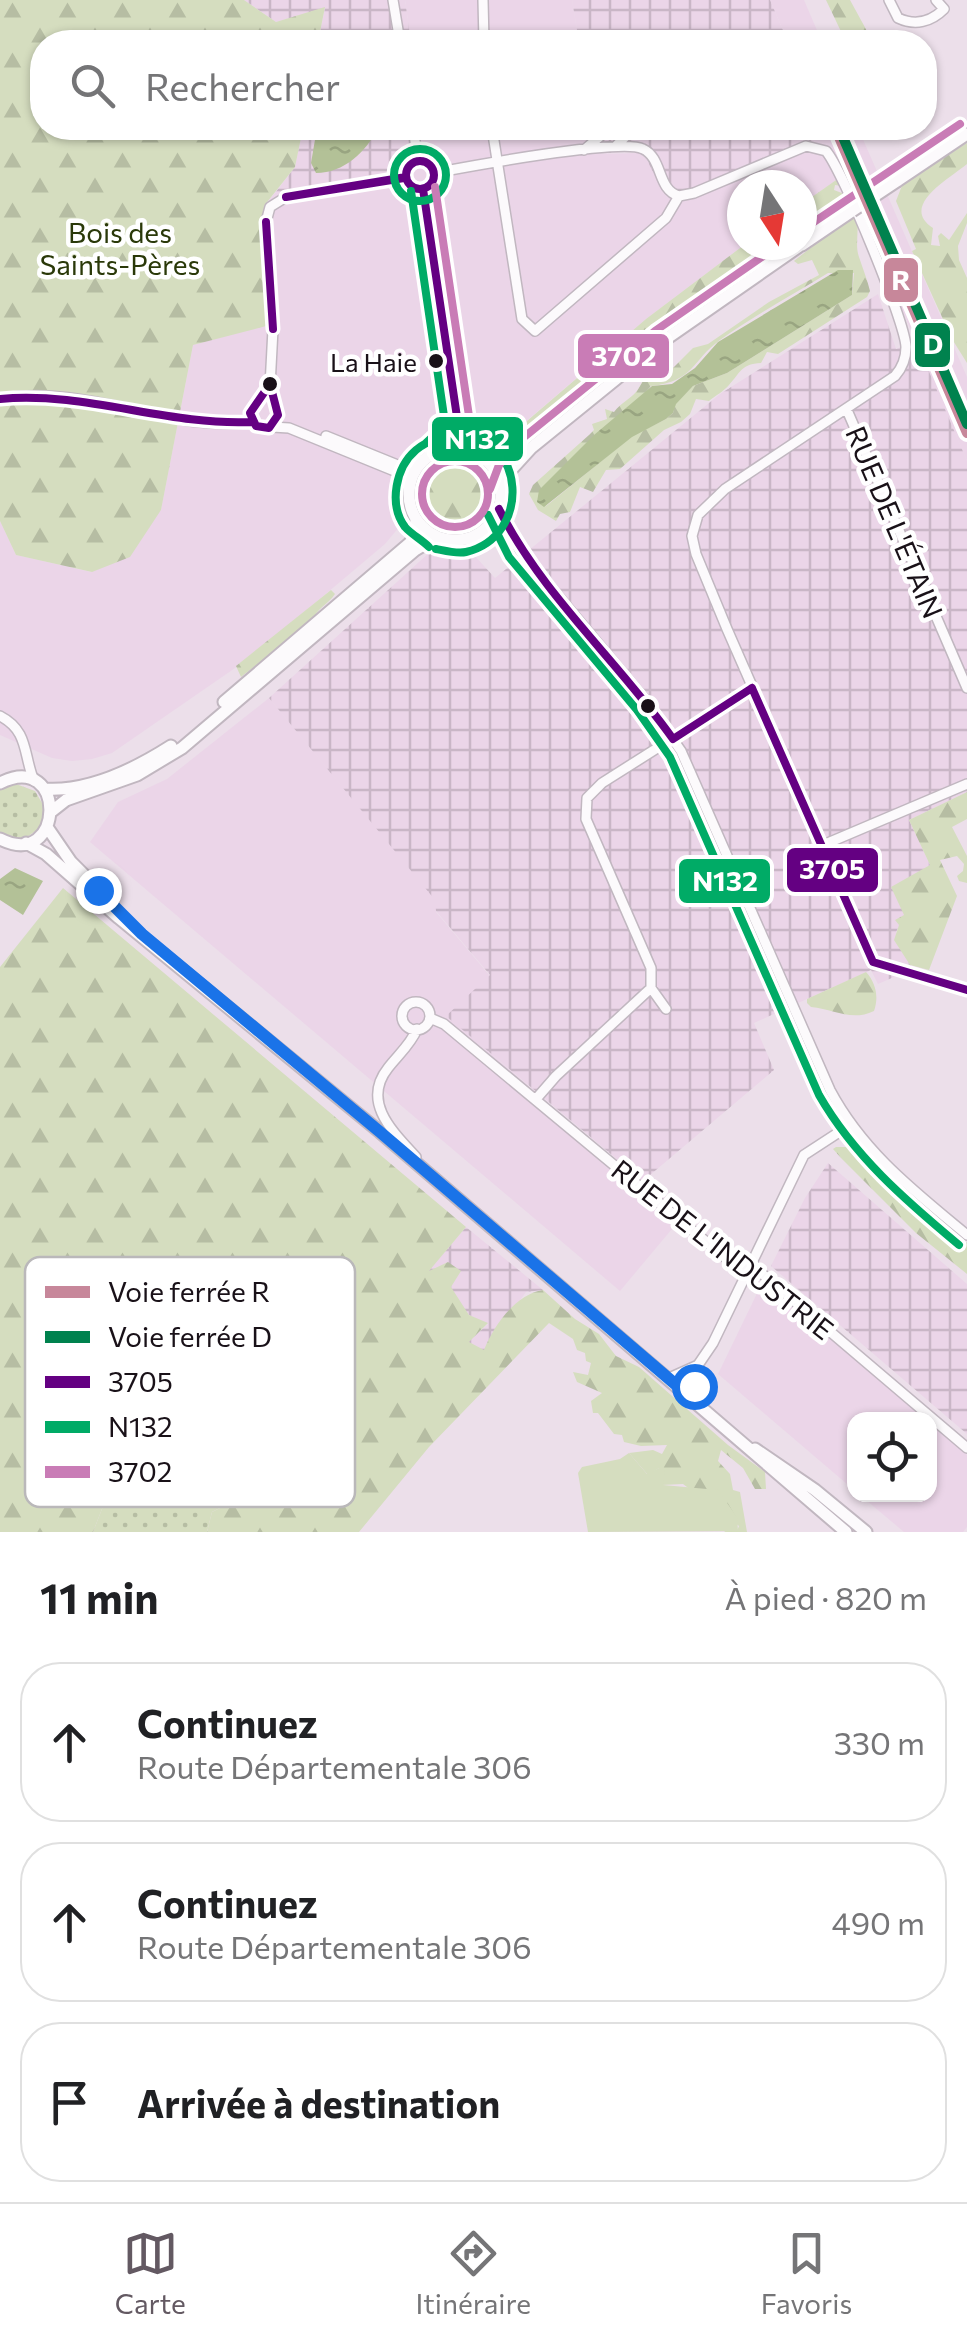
<!DOCTYPE html>
<html lang="fr">
<head>
<meta charset="utf-8">
<style>
  body { margin:0; font-family:Commissioner,sans-serif; background:#f2f2f2; color:#202124 }
  .controls { position:absolute; right:30px; bottom:30px; display:grid; overflow:hidden; border-radius:20px; box-shadow:0 2px 8px #0004 }
  .controls button { width:90px; height:90px; display:grid; place-items:center; padding:0; border:0; border-bottom:2px solid #e0e0e0; background:#fff; color:#202124; font:50px sans-serif }
  .compass { position:absolute; left:727px; top:170px; width:90px; height:90px; border-radius:50%; background:#fff; box-shadow:0 2px 8px #0004; rotate:168deg }
  .stop { position:absolute; width:30px; height:30px; margin:-22px; border:8px solid #1a73e8; border-radius:50%; background:#fff }
  .stop.end { background:#1a73e8; border-color:#fff; box-shadow:0 2px 10px #0008 }
  .list { margin:0; padding:0; list-style:none }
  h2 { display:flex; justify-content:space-between; align-items:center; height:130px; margin:0; padding:0 40px; font-size:42px }
  h2 small { font-size:32px; font-weight:400; color:#757577 }
  .list li { display:grid; grid-template-columns:65px 1fr auto; gap:30px; align-items:center; box-sizing:border-box; height:160px; margin:0 20px 20px; padding:0 20px; border:2px solid #e0e0e0; border-radius:40px }
  .list b { display:block; font-size:38px; white-space:nowrap }
  .list p { margin:0; font-size:32px; white-space:nowrap; color:#757577 }
  .list em { font-size:32px; font-style:normal; color:#757577 }
  .icon { flex:none; width:55px; height:55px; fill:none; stroke:currentColor; stroke-width:2; stroke-linecap:round; stroke-linejoin:round }
  .map { position:relative; flex:none; width:967px; height:1532px; overflow:hidden }
  .search { position:absolute; background:#fff; box-shadow:0 2px 8px #0004; left:30px; right:30px; top:30px; height:110px; display:flex; align-items:center; gap:25px; box-sizing:border-box; padding:0 35px; border-radius:40px; color:#757577; font-size:38px }
  .sheet { height:670px; background:#fff }
  nav { display:flex; justify-content:space-around; align-items:center; box-sizing:border-box; height:140px; border-top:2px solid #e0e0e0; background:#fff; font-size:28px; color:#757577 }
  nav a { display:grid; justify-items:center; gap:5px }
  nav .on { color:#635962 }
  .map>svg:first-child { display:block }
</style>
</head>
<body>
<div class="map">
<svg width="967" height="1532" viewBox="0 0 967 1532">
  <defs>
    <pattern id="industrial-grid" width="8" height="8" patternUnits="userSpaceOnUse" patternTransform="scale(2.5)"><rect width="8" height="8" fill="#ebd5e8"/><path d="M0 4h8M4 0v8" fill="none" stroke="#c9b6c6"/></pattern>
    <pattern id="grass-dots" width="8" height="8" patternUnits="userSpaceOnUse" patternTransform="scale(2.5)"><rect width="8" height="8" fill="#d5ddbf"/><path d="M2 2h.1M6 6h.1" fill="none" stroke="#b6bda3" stroke-width="1.8" stroke-linecap="round"/></pattern>
    <pattern id="forest-firs" width="22" height="20" patternUnits="userSpaceOnUse" patternTransform="scale(2.5)"><rect width="22" height="20" fill="#d5ddbf"/><path d="M5 1l3.5 6h-7zM16 11l3.5 6h-7z" fill="#b6bda3"/></pattern>
    <pattern id="water-ripples" width="26" height="14" patternUnits="userSpaceOnUse" patternTransform="scale(2.5)"><rect width="26" height="14" fill="#b3c197"/><path d="M2 4q2-2 4 0t4 0M15 11q2-2 4 0t4 0" fill="none" stroke="#99a581"/></pattern>
  </defs>
  <rect width="100%" height="100%" fill="#ecdfea"/>
  <path fill="#ebd5e8" d="M405 0H572L579 42H411Z
    M770 0H804L822 42H788Z
    M424 128H594L598 154 639 153 649 160 664 194 683 201 828 139 824 128H858L967 377V461L844 175 802 204V185H742L744 245 646 319 498 445 471 431 447 429 423 438 410 448 401 460 391 487 394 513 400 526 385 544 251 657 112 753 92 759 72 761 52 758 0 735V521L16 555 91 572 161 510 193 345 270 324 264 206 275 193 429 165Z
    M269 698 436 900V912L490 976 447 1016 682 1217 620 1291 90 842 118 802 167 779Z
    M763 1281 926 1419 854 1420V1490L718 1374Z
    M930 1423 967 1455V1527L963 1532H904L860 1495 930 1494Z"/>
  <path fill="url(#industrial-grid)" d="M244 0H405L411 42H318L325 8 276 22Z
    M572 0H770L788 42H579Z
    M303 128H424L430 165 275 193 295 167Z
    M594 128H824L829 139 691 198 676 201 664 194 645 156 632 151 598 154Z
    M878 294 896 349 916 341 967 461V792L909 820 930 865 896 932 910 965 917 967 878 984 871 970 754 1023 774 1070 643 1181 446 1016 490 975 436 911 435 900 269 698 430 552 459 558 474 555 495 578 720 394Z
    M828 1163 967 1284V1434L771 1266 805 1198Z
    M466 1227 543 1290 526 1292 484 1351 468 1342 488 1324 469 1315 426 1274Z"/>
  <path fill="url(#grass-dots)" d="M16 784 35 791 45 808 40 828 24 839 0 834V790Z
    M221 1433 222 1507 212 1512 207 1532H93L130 1437 138 1434Z"/>
  <path fill="url(#forest-firs)" fill-rule="evenodd" d="M0 0H244L276 22 325 7 318 42H42V128H303L295 167 264 206 270 325 193 345 161 510 130 557 92 572 16 555 0 521Z
    M826 0H850L873 42H846Z
    M967 143V164C949 179 899 206 933 228L931 245 940 246 938 236 941 233 949 240 967 213V223L958 246 959 260 967 278V363L952 339 912 251 916 249 896 201 903 183Z
    M839 178 842 186 835 185 834 190 847 195 851 205 833 212 821 227 802 237V204Z
    M855 213C861 228 854 243 859 257 863 269 867 279 870 291L867 297 778 354 767 352 761 363C741 364 741 372 729 385 724 391 715 396 709 401L696 399 690 414 681 422 664 430 620 469 606 470 593 492 580 487 570 512 560 514 556 521 538 510 529 494 533 485 589 435 594 430 592 424 607 419 605 409 614 412C621 403 630 399 636 392 642 384 641 381 649 375L647 364 662 352 665 353 664 364 671 370 693 348 708 344 769 302 819 275 812 260 798 264 794 261ZM828 273H854L852 295 727 373 693 386 675 404 673 413 666 419 632 436 545 507 651 386C695 381 691 361 720 340 754 316 792 295 828 273Z
    M744 245H786L766 253 692 300 641 347 617 362 592 386 498 456 467 441 466 430 499 445 646 319Z
    M416 494a39 39 0 1 1 78 0a39 39 0 1 1-78 0Z
    M331 590 335 594C328 605 316 608 313 621L241 677 236 666Z
    M967 792V819L952 827 967 856V883L959 881 957 876 963 871 964 864 957 856 940 860 957 896 929 970 910 965 894 940 899 925 895 920 904 915 891 887 930 865 909 820Z
    M63 888 466 1227 429 1271 448 1262 461 1271 451 1287 469 1315 488 1323 469 1342 484 1350C494 1325 516 1294 543 1290L575 1319 599 1334 616 1356 639 1367 728 1445 765 1472 766 1489H755L743 1468 721 1450 718 1461 730 1474 733 1490 740 1492 747 1532H724L728 1529 737 1531 739 1526 683 1484 662 1485 659 1468 648 1475 629 1453 653 1450 662 1454 667 1445 641 1446 624 1442 622 1435 614 1434 598 1413H593L591 1401 602 1393 577 1382 573 1372 588 1375 591 1363 586 1361 585 1353 577 1350 573 1339 549 1323 429 1447 359 1532H207L212 1512 222 1507 221 1434H138L130 1437 93 1532H0V967Z
    M866 972C876 983 879 997 874 1011 851 1022 834 1009 811 1007L807 1003V999Z
    M836 1147H859L967 1243V1274L916 1233 842 1159 833 1149Z"/>
  <path fill="#d5ddbf" d="M629 1453 647 1474 659 1468 665 1470 663 1485 718 1490 737 1517 738 1531 588 1532 578 1473 582 1467 620 1459Z"/>
  <path fill="url(#water-ripples)" d="M317 128H378C366 152 344 173 316 173L311 163Z
    M838 270H853L852 295 727 373 693 386 676 404 673 413 666 419 632 437 544 507 537 502 539 490 594 435 652 386 672 384 695 368 718 342Z
    M15 868 43 881 23 915 0 900V879Z"/>
  <g fill="none" stroke-linecap="round" stroke-linejoin="round">
    <g stroke="#c1b7c0" stroke-width="12">
      <path id="minor" d="M393 0 400 42
        M483 0 484 42
        M889 0 898 18C915 26 931 22 944 9L936 0
        M413 128 418 161
        M492 128 522 319 535 331 666 218 679 196
        M616 146 634 128
        M584 150 610 128
        M406 175a14 14 0 1 1 28 0a14 14 0 1 1-28 0Z
        M434 173C466 167 622 138 643 149 663 158 657 190 679 196
        M423 189 457 417 470 450
        M679 196 694 193 806 146 826 151C843 171 905 322 906 347 906 359 902 368 895 376L725 489 698 515 692 536 696 554 727 629 873 962 967 990
        M270 386 252 409 251 418 256 426 289 428 397 472 409 485
        M0 399C88 383 168 433 252 422
        M847 410 967 688
        M278 415 270 386 273 329 266 222 270 207 286 197 406 177
        M326 436 400 466 422 462
        M434 452 452 436 457 419
        M499 509 519 549 647 702 681 751 830 1090C863 1152 914 1191 967 1235
        M479 534 499 537 514 544
        M0 716C29 731 23 754 34 781
        M823 845 967 784
        M651 988V968L586 819 587 798 602 783 752 688
        M651 988 666 1009
        M402 1016a14 14 0 1 1 28 0a14 14 0 1 1-28 0Z
        M430 1018 444 1024 733 1264 760 1272 967 1448
        M536 1099 556 1076 651 988
        M416 1157C393 1132 361 1102 388 1068 398 1055 411 1044 417 1029
        M698 1365 713 1343 804 1155 850 1125
        M669 1378 698 1365 694 1375 695 1401"/>
    </g>
    <g stroke="#c1b7c0" stroke-width="15">
      <path id="major" d="M897 181 967 134
        M802 245 852 211
        M409 494a46 46 0 1 1 92 0a46 46 0 1 1-92 0Z
        M487 460 503 459 527 449
        M502 493 510 471 531 448 663 341 801 245
        M224 702 410 543 415 535 416 519
        M0 783C68 749 65 872 0 839
        M45 789C89 792 135 769 171 746
        M52 811 66 800 137 775 182 748 415 550 437 537
        M47 827 71 862 104 895
        M26 843 46 854 119 918 380 1132 846 1532
        M755 1449 815 1490 866 1532"/>
    </g>
    <use href="#minor" stroke="#fcfafc" stroke-width="9"/>
    <use href="#major" stroke="#fcfafc" stroke-width="11"/>
    <g stroke="#c1b7c0" stroke-width="15" stroke-linecap="butt">
      <path id="major-bridge" d="M852 211 897 181"/>
    </g>
    <use href="#major-bridge" stroke="#fcfafc" stroke-width="11"/>
    <g stroke="#fff" stroke-width="15">
      <path id="bus-1" d="M406 175a14 14 0 1 1 28 0a14 14 0 1 1-28 0Z
        M406 177 404 178 286 197Z
        M423 189 457 417 452 436 434 452
        M266 222 273 329
        M266 222 273 329
        M270 384 278 415 269 428 256 426 250 413Z
        M0 399C86 391 166 426 252 422
        M499 509C542 595 618 661 673 739
        M752 688 873 962 967 990
        M673 739 752 688"/>
    </g>
    <g stroke="#fff" stroke-width="15">
      <path id="bus-2" d="M394 175a26 26 0 1 1 52 0a26 26 0 1 1-52 0Z
        M411 191 444 416 441 429 426 443
        M488 515 509 557 637 710 670 757 819 1095C854 1156 905 1200 959 1245
        M429 547C422 540 411 534 405 527 388 504 396 467 416 450 429 439 443 436 459 436 525 434 533 536 466 552 457 554 446 551 436 549"/>
    </g>
    <g stroke="#fff" stroke-width="15">
      <path id="bus-3" d="M435 187 469 416 463 443 442 461
        M802 230 960 124
        M422 494a33 33 0 1 1 66 0a33 33 0 1 1-66 0Z
        M490 489 499 465 523 438 655 331 779 245"/>
    </g>
    <use href="#bus-1" stroke="#640082" stroke-width="8"/>
    <use href="#bus-2" stroke="#00ab66" stroke-width="8"/>
    <use href="#bus-3" stroke="#c97cb6" stroke-width="8"/>
    <g stroke="#fff" stroke-width="18">
      <path id="rail-1" d="M835 128 967 433"/>
    </g>
    <g stroke="#fff" stroke-width="18">
      <path id="rail-2" d="M839 128 967 424"/>
    </g>
    <use href="#rail-1" stroke="#c7879a" stroke-width="10"/>
    <use href="#rail-2" stroke="#00824e" stroke-width="10"/>
  </g>
  <g fill="none" stroke-linecap="round" stroke-linejoin="round">
    <path stroke="#1a73e8" stroke-width="12" d="M98 890 142 934 380 1132 695 1401 694 1386"/>
  </g>
  <g fill="#191118" stroke="#fff" stroke-width="4">
    <circle cx="436" cy="361" r="9"/>
    <circle cx="270" cy="384" r="9"/>
    <circle cx="648" cy="706" r="9"/>
  </g>
  <g text-anchor="middle" dominant-baseline="central" stroke-width="9" stroke-linejoin="round" paint-order="stroke">
    <g font-size="26" fill="#191118" stroke="#fff" text-anchor="end">
      <text x="417" y="361">La Haie</text>
    </g>
    <g font-size="28" fill="#2a3909" stroke="#fff">
      <text x="120" y="232">Bois des<tspan x="120" dy="32">Saints-Pères</tspan></text>
    </g>
    <g font-size="28" fill="#191118" stroke="#fff">
      <text transform="translate(895 522) rotate(67)">RUE DE L'ÉTAIN</text>
      <text transform="translate(723 1249) rotate(38)">RUE DE L'INDUSTRIE</text>
    </g>
  </g>
  <rect x="25" y="1257" width="330" height="250" rx="15" fill="#fff" stroke="#bab8ba" stroke-width="2.5"/>
  <rect x="45" y="1286" width="45" height="12" fill="#c7879a"/>
  <rect x="45" y="1331" width="45" height="12" fill="#00824e"/>
  <rect x="45" y="1376" width="45" height="12" fill="#640082"/>
  <rect x="45" y="1421" width="45" height="12" fill="#00ab66"/>
  <rect x="45" y="1466" width="45" height="12" fill="#c97cb6"/>
  <g font-size="28" fill="#191118">
    <text x="108" y="1302">Voie ferrée R</text>
    <text x="108" y="1347">Voie ferrée D</text>
    <text x="108" y="1392">3705</text>
    <text x="108" y="1437">N132</text>
    <text x="108" y="1482">3702</text>
  </g>
  <g stroke="#fff" stroke-width="4">
    <rect x="882" y="256" width="38" height="48" rx="10" fill="#c7879a"/>
    <rect x="913" y="321" width="39" height="48" rx="10" fill="#00824e"/>
    <rect x="576" y="332" width="95" height="48" rx="10" fill="#c97cb6"/>
    <rect x="430" y="415" width="95" height="48" rx="10" fill="#00ab66"/>
    <rect x="785" y="846" width="95" height="48" rx="10" fill="#640082"/>
    <rect x="677" y="857" width="95" height="48" rx="10" fill="#00ab66"/>
  </g>
  <g font-size="28" text-anchor="middle" font-weight="bold" fill="#fff">
    <text x="901" y="290">R</text>
    <text x="933" y="354">D</text>
    <text x="624" y="366">3702</text>
    <text x="477" y="449">N132</text>
    <text x="832" y="879">3705</text>
    <text x="725" y="891">N132</text>
  </g>
</svg>
<div class="controls">
<button><svg class="icon" aria-label="locate" viewBox="0 0 24 24"><circle cx="12" cy="12" r="6"/><path d="M12 2v4M12 18v4M2 12h4M18 12h4"/></svg></button>
</div>
<svg class="compass" viewBox="-18 -18 36 36"><path d="M0-13l5 13h-10z" fill="#e53935"/><path d="M0 13l5-13h-10z" fill="#757577"/></svg>
<div class="stop" style="left:694px;top:1386px"></div>
<div class="stop end" style="left:98px;top:890px"></div>
<div class="search"><svg class="icon" aria-label="search" viewBox="0 0 24 24"><circle cx="10" cy="10" r="6"/><path d="M15 15l6 6"/></svg>Rechercher</div>
</div>
<section class="sheet">
<h2>11 min<small>À pied · 820 m</small></h2>
<ul class="list">
<li><svg class="icon" aria-label="ahead" viewBox="0 0 24 24"><path d="M12 20V5M6 11l6-6 6 6"/></svg><div><b>Continuez</b><p>Route Départementale 306</p></div><em>330 m</em></li>
<li><svg class="icon" aria-label="ahead" viewBox="0 0 24 24"><path d="M12 20V5M6 11l6-6 6 6"/></svg><div><b>Continuez</b><p>Route Départementale 306</p></div><em>490 m</em></li>
<li><svg class="icon" aria-label="arrive" viewBox="0 0 24 24"><path d="M6 21V4h12l-3 4 3 4H6"/></svg><div><b>Arrivée à destination</b></div></li>
</ul>
</section>
<nav>
<a class="on"><svg class="icon" aria-label="map" viewBox="0 0 24 24"><path d="M3 6l6-2 6 2 6-2v14l-6 2-6-2-6 2zM9 4v14M15 6v14"/></svg>Carte</a>
<a><svg class="icon" aria-label="directions" viewBox="0 0 24 24"><path d="M12 3l9 9-9 9-9-9zM9 14v-3h6M13 9l2 2-2 2"/></svg>Itinéraire</a>
<a><svg class="icon" aria-label="saved" viewBox="0 0 24 24"><path d="M7 4h10v16l-5-4-5 4z"/></svg>Favoris</a>
</nav>
</body>
</html>
